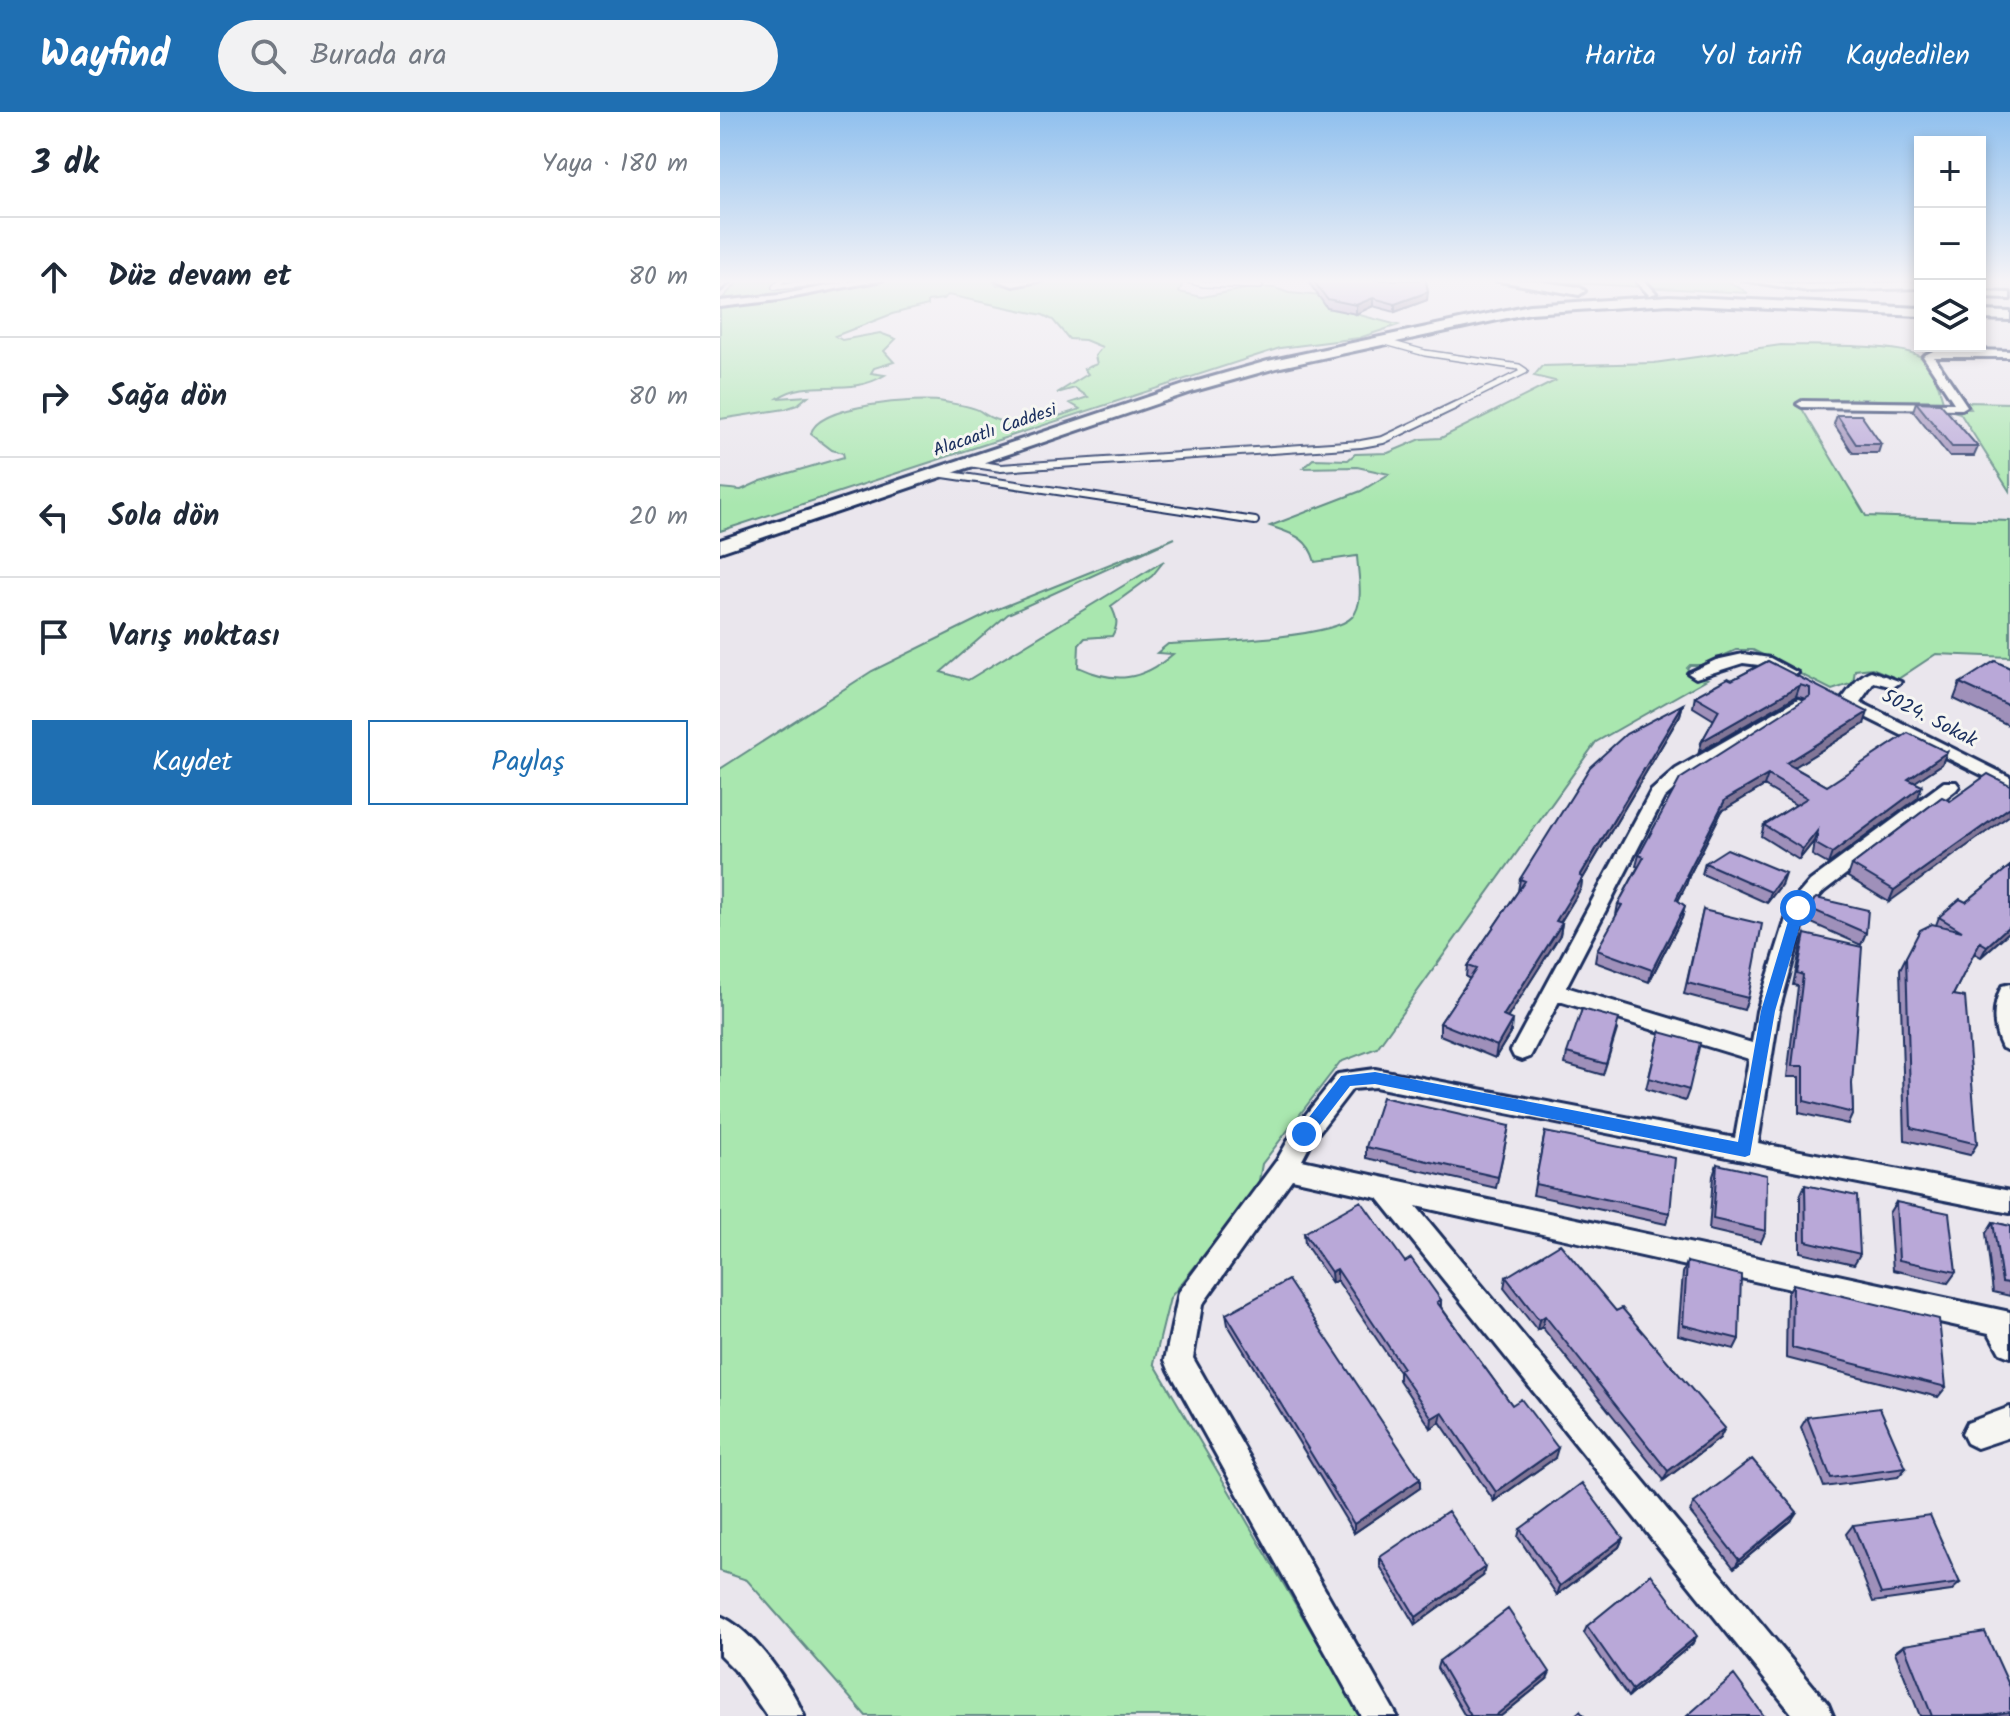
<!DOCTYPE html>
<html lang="tr">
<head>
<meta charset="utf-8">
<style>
  body { margin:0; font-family:Kalam,sans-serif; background:#f2f2f3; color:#1f2937 }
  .controls { position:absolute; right:24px; top:24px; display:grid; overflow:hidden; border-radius:0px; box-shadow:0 4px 12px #0003 }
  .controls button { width:72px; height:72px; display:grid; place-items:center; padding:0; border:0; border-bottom:2px solid #e0e1e3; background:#fff; color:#1f2937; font:40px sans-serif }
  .stop { position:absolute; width:24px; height:24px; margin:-18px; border:6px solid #1a73e8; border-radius:50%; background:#fff }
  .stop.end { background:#1a73e8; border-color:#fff; box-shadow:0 2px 8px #0008 }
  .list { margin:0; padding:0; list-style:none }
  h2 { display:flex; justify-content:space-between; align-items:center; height:104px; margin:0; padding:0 32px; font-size:34px }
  h2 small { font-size:26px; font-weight:400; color:#747a83 }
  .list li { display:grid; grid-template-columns:52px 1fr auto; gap:24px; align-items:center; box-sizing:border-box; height:120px; padding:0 32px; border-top:2px solid #e0e1e3 }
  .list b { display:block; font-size:30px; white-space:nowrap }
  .list em { font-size:26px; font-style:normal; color:#747a83 }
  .actions { display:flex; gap:16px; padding:24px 32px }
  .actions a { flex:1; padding:18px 0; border:2px solid #1f6fb2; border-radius:0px; text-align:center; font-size:28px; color:#1f6fb2 }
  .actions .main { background:#1f6fb2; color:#fff }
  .icon { flex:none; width:44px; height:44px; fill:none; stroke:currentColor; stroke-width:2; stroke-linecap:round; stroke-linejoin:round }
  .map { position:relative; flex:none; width:1290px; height:1604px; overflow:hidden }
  header { display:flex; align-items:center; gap:48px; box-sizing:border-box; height:112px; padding:0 40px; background:#1f6fb2; color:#fff }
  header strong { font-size:38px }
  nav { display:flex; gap:44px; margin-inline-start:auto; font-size:28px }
  .search { width:560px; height:72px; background:#f2f2f3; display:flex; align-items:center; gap:20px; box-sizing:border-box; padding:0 28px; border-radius:44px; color:#747a83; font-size:30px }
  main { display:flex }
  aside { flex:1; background:#fff }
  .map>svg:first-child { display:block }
</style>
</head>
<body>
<header>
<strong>Wayfind</strong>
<div class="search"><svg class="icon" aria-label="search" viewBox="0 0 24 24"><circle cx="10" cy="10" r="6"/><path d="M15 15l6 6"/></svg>Burada ara</div>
<nav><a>Harita</a><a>Yol tarifi</a><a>Kaydedilen</a></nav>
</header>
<main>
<aside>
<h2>3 dk<small>Yaya · 180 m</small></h2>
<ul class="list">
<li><svg class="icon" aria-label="ahead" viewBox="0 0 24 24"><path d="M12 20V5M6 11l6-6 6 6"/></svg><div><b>Düz devam et</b></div><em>80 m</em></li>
<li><svg class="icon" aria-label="right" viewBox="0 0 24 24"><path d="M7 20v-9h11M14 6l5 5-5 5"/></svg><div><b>Sağa dön</b></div><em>80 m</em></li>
<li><svg class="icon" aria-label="left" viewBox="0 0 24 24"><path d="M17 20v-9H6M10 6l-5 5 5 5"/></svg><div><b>Sola dön</b></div><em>20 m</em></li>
<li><svg class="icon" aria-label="arrive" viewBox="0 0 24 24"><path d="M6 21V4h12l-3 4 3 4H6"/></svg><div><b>Varış noktası</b></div></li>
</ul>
<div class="actions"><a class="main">Kaydet</a><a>Paylaş</a></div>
</aside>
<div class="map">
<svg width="1290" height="1604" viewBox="0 0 1290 1604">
  <rect width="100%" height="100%" fill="#eae6ed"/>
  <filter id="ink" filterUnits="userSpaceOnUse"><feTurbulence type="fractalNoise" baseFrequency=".0125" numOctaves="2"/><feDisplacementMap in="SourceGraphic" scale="16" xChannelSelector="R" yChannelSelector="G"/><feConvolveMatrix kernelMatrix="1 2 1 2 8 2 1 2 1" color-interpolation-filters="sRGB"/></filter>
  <g filter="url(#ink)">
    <path fill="#a9e7af" stroke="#628b86" stroke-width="2" d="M20 168H140L58 185 2 187Z
      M171 168H272L276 173 334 168H464L459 180 482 185 536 175 555 176 569 181 624 186 613 196 678 213 639 226 560 236 0 419V376L21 378 41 369 124 345 123 341 112 338 91 322C95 293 199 285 224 290 234 292 252 294 260 299 272 308 283 311 300 311 321 310 341 304 360 297L350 291 368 285 355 276 337 281 368 262 364 257 377 252 375 244 382 235 365 228 349 227 333 208 323 203 228 183 223 187 208 189V193L172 202 115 224 122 228 160 221 176 227 164 239 174 250 154 256 151 261 165 263C128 286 89 264 58 286L88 284 77 293 65 297 0 307V194L47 191 101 178Z
      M802 168H1006L1028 181Z
      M1061 233C1088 234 1186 231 1202 246 1216 258 1218 274 1223 289L1116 287 1075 293 1081 295 1146 404 1290 409V545L1216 542 1178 567 1152 556 1135 558 1133 571 1112 578 1033 538H1016L983 553H970L967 556 973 564 987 567 876 630 657 936 620 950 542 1052 538 1074 450 1186 434 1251 641 1604H146L27 1468 0 1459V657L152 559 278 497 455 426 288 502 221 560 248 568 444 449 432 464 391 494C397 506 399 512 392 524L365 526 359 533 358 555C395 572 422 569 453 542L437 541 448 532C481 530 612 527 632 505 645 492 638 462 637 444L595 450C588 425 573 422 550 414L641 379 669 362 637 355 583 356 593 347 628 348 635 342 668 341 701 327 721 326 835 269 814 264 822 254 934 251Z
      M1247 290 1290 291V380L1240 301 1226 297H1251Z"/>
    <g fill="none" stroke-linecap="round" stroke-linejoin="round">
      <g stroke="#1b2f5e" stroke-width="8">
        <path id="lane-far1" d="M62 168 55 175 126 168
          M468 168 484 172 540 174
          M662 229 705 241 799 255 805 259 732 295"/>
      </g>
      <g stroke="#1b2f5e" stroke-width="10">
        <path id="lane" d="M243 350 281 356 641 332 663 328 736 293
          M217 361 535 409"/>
      </g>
      <g stroke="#1b2f5e" stroke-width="6">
        <path id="street" d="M2 168H12L0 178Z
          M139 168H162L59 188 0 195V189L59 183Z
          M276 168H324L293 174Z
          M915 168H924L936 181 929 183Z
          M1022 168 1088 173 1200 170V176L1088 179Z
          M1260 180 1290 181V187L1260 186Z
          M1217 237 1290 239V245H1214L1247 294 1242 297 1082 295 1077 292 1082 289 1234 291 1203 244Z
          M1023 542 1050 546 1078 561 1070 566 1039 553 1023 551 976 566 968 561 996 548Z
          M1151 559 1181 570 1173 575 1154 570 1140 590 1290 665V677L1121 593 1119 590C1129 581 1136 564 1151 559Z
          M1078 587 1084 589V595L968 665 944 686 846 875 1032 931 1037 899 1071 791 1090 769 1224 670H1236L1239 674 1236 678 1104 779 1087 798 1059 899 1038 1031 1290 1079V1101L655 975 632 977 592 1029 582 1048 1290 1200V1245L1280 1241 1269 1221 696 1094 1108 1592 1113 1604H1074L658 1086 572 1067 482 1193 473 1246 677 1604H641L449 1258 445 1248 459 1180 557 1048 576 1015 618 962 655 957 1015 1026 1029 947 839 889 810 945 802 948 794 945 791 939 931 679 956 657Z
          M1290 872V939L1282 936C1272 916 1272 894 1282 874Z
          M1290 1295V1325L1257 1336 1247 1331 1242 1321 1247 1311Z
          M0 1504C32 1517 71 1572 84 1604H47L15 1558 0 1543Z"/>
      </g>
      <g stroke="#1b2f5e" stroke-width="6">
        <path id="secondary" d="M773 168H809L859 175 865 179 859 183Z
          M949 184 1200 196V204L949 192 810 201 556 256 474 279 0 440V428L464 273 548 249 810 193Z
          M1260 199 1290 200V208L1260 207Z"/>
      </g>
      <use href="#lane-far1" stroke="#f6f6f2" stroke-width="5"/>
      <use href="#lane" stroke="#f6f6f2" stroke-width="6"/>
      <use href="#street" fill="#f6f6f2" fill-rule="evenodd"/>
      <use href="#secondary" fill="#f6f6f2" fill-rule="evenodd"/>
    </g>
    <path fill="#9f90ba" stroke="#1b2f5e" stroke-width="2" d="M590 168H706L707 188 675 200 653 194 636 202 607 196 590 172Z
      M1196 290 1258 335 1254 344H1229L1193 299Z
      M1117 303 1161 332 1158 341H1133L1114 312Z
      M1048 549 1144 612 1074 655 1107 674 1227 640 1222 652 1194 670 1198 686 1108 752 1092 743 1094 729 1079 748 1041 724 1044 713 1076 693 1044 674 1002 699 969 764 966 773 958 789 965 794 962 806 929 870 875 850 877 838 897 804 896 803 898 792 918 755 916 754 919 743 1086 587 1076 584 979 640 982 629 994 608 973 595 975 584 1012 568Z
      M1290 556V614L1234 587 1240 571Z
      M963 592 960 603 862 768 861 776 840 811H842L840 823 787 906 791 920 775 946 720 923V911L750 867 746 865 747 854 798 779 800 767Z
      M1222 685 1169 790 1128 765 1132 753Z
      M985 751 1061 773 1047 791 982 762Z
      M1290 754V819L1261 845 1254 841 1233 883 1257 1032 1250 1043 1185 1028 1180 857 1186 845 1216 813 1219 805 1246 790Z
      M1094 788 1146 821 1141 833 1087 809Z
      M983 798 1028 886 1024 898 964 882Z
      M1085 822 1132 972 1133 1001 1128 1012 1079 1001V965H1067L1078 874 1073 873 1081 833Z
      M897 918 883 963 845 952 847 941Z
      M940 920 969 978 965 989 926 977Z
      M789 1014 776 1076 646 1046V1035Z
      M825 1020 950 1101 946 1112 813 1083Z
      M997 1052 1046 1119 1041 1130 989 1118 993 1064Z
      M1085 1073 1140 1142 1134 1152 1080 1140V1084Z
      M1176 1090 1236 1160 1228 1171 1173 1158 1169 1101Z
      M1273 1110 1290 1114V1184L1273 1180 1266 1121Z
      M584 1121 685 1150 721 1188V1195L792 1293 835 1346 774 1389 720 1310 711 1316 679 1268V1260L617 1168 612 1171 585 1132Z
      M967 1150 1019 1227 1014 1237 958 1223 963 1161Z
      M786 1165 1000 1326 944 1368 822 1215 817 1218 784 1176Z
      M1073 1172 1226 1275 1218 1285 1066 1246 1067 1182Z
      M506 1202 700 1376 634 1421 508 1213Z
      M1087 1305 1186 1356 1178 1365 1104 1375 1081 1315Z
      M974 1391 1071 1409 1014 1456 970 1400Z
      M1133 1413 1240 1471 1231 1479 1153 1490 1126 1422Z
      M800 1417 903 1426 899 1435 837 1483 798 1425Z
      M660 1445 763 1464 695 1513 660 1454Z
      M867 1514 972 1532 908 1585 864 1521Z
      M1184 1533 1290 1575V1604H1200L1175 1540Z
      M719 1549 827 1567 781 1604H745L717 1556Z"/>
    <path fill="#827697" stroke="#1b2f5e" stroke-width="2" d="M708 180 707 188 675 200V192Z
      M653 186V194L636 202V193Z
      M1080 573 1076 584 979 640 982 629Z
      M963 592 960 603 862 768 861 776 834 821 836 809 860 764Z
      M1148 600 1144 612 1063 662 1066 651Z
      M1227 640 1222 652 1183 678 1188 667Z
      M1048 663 1044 674 1002 699 969 764 966 773 953 798 956 787 966 764 1005 688Z
      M1202 674 1198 686 1108 752 1112 741Z
      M1290 695V703L1169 790 1174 778Z
      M1098 718 1094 729 1079 748 1083 737Z
      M1065 761 1061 773 1047 791 1051 780Z
      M965 794 962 806 929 870 932 858Z
      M842 811 840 823 781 916 783 904Z
      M1290 813V819L1261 845 1267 834Z
      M792 908 791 920 775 946 777 934Z
      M617 1157V1168L612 1171 611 1160Z
      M825 1204 822 1215 817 1218 819 1208Z
      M722 1300 720 1310 711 1316 712 1306Z
      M1005 1316 1000 1326 944 1368 948 1359Z
      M838 1336 835 1346 774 1389 776 1380Z
      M700 1367V1376L634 1421V1412Z
      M1077 1400 1071 1409 1014 1456 1019 1448Z
      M903 1426 899 1435 837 1483 840 1474Z
      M765 1455 763 1464 695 1513 696 1505Z
      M977 1524 972 1532 908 1585 912 1578Z
      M830 1560 827 1567 781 1604H775Z"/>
    <path fill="#b9a8d8" stroke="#1b2f5e" stroke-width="2" d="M593 168H706L708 180 675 192 653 186 636 193 607 187Z
      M1196 290 1220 291 1258 335H1232Z
      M1117 303H1141L1161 332H1136Z
      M1048 549 1148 600 1066 651 1107 674 1188 621 1227 640 1188 667 1202 674 1112 741 1096 732 1098 718 1083 737 1044 713 1087 686 1048 663 1005 688 966 764 969 761 956 787 965 794 932 858 877 838 902 793 898 792 924 745 919 743 960 667 1090 584V576L1080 573 982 629 999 598 975 584 1008 566 1012 568Z
      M1275 549 1290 556V594L1240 571Z
      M963 592 860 764 863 765 836 809 842 811 783 904 792 908 777 934 720 911 756 857 747 854 805 769 800 767 870 655 906 622Z
      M1268 662 1290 673V695L1174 778 1132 753 1222 685 1230 689Z
      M1007 737 1065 761 1051 780 985 751Z
      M1290 754V813L1267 834 1260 830 1233 883 1245 885 1257 1032 1191 1016 1186 845 1200 818 1212 812 1242 819 1219 805 1240 787 1246 790Z
      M1096 786 1148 798 1146 821 1091 797 1094 788Z
      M983 798 1042 812 1028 886 967 871Z
      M1085 822 1142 835 1132 972 1133 1001 1084 989V954H1072L1083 863 1077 861Z
      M862 897 899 907 886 952 847 941Z
      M940 920 980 931 969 978 929 966Z
      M662 985 789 1014 778 1065 646 1035Z
      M825 1020 955 1046 950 1101 815 1072Z
      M997 1052 1047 1063 1046 1119 993 1107Z
      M1085 1073 1137 1084 1140 1142 1086 1129Z
      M641 1089 685 1150 691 1146 721 1188 717 1190 792 1293 801 1287 838 1336 776 1380 722 1300 712 1306 679 1258 683 1256 617 1157 611 1160 584 1121Z
      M1176 1090 1229 1101 1236 1160 1179 1148Z
      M1273 1110 1290 1114V1171L1282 1170Z
      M840 1132 896 1199 902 1196 1005 1316 948 1359 825 1204 819 1208 786 1165Z
      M967 1150 1021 1163 1019 1227 963 1213Z
      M568 1168 700 1367 634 1412 506 1202Z
      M1073 1172 1219 1207 1226 1275 1072 1236Z
      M1160 1296 1186 1356 1111 1366 1087 1305Z
      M1032 1347 1077 1400 1019 1448 974 1391Z
      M862 1371 903 1426 840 1474 800 1417Z
      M728 1399 765 1455 696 1505 660 1445Z
      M1210 1403 1240 1471 1161 1482 1133 1413Z
      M931 1462 977 1524 912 1578 867 1514Z
      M788 1497 830 1560 775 1604H751L719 1549Z
      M1265 1520 1290 1575V1600L1263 1604H1212L1184 1533Z
      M1014 1563 1044 1604H967Z
      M860 1599 864 1604H854Z"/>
  </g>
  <linearGradient id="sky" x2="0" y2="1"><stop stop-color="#90c0ee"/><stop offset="0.43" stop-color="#f6f4f7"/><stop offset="1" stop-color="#f6f4f7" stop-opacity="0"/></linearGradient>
  <rect width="1290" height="393" fill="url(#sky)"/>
  <path fill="#1a73e8" d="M1078 791 1085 796 1055 899 1030 1043 1025 1045 655 972 630 974 589 1027 584 1028 576 1022 621 964 655 960 1018 1030 1041 899 1072 796Z"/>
  <g text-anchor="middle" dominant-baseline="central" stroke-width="6" stroke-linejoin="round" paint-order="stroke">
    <g font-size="18" fill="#1b2f5e" stroke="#f6f6f2">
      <text transform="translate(275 319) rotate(-19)">Alacaatlı Caddesi</text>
    </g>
    <g font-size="20" fill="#1b2f5e" stroke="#f6f6f2">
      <text transform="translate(1209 607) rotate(27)">5024. Sokak</text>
    </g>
  </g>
</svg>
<div class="controls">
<button>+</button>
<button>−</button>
<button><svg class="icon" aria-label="layers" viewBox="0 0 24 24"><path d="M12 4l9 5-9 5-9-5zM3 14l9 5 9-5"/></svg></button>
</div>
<div class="stop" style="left:1078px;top:796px"></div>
<div class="stop end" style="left:584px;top:1022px"></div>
</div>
</main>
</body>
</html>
